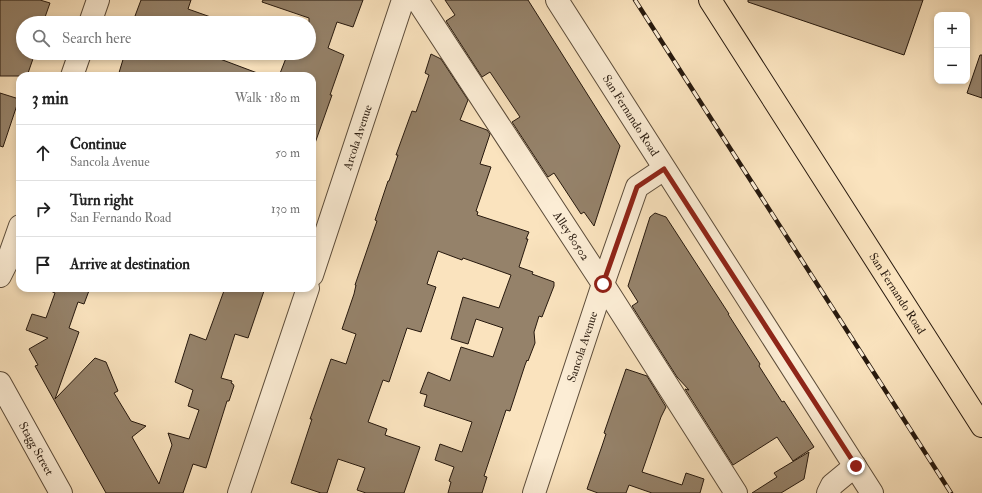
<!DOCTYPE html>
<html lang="en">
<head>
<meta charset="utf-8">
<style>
  body { margin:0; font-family:"IM FELL Double Pica",serif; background:#f6f6f6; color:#222 }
  .controls { position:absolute; right:12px; top:12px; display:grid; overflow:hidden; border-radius:8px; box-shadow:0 2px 6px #0003 }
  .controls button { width:36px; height:36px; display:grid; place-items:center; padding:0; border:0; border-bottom:1px solid #e0e0e0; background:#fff; color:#222; font:20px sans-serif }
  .stop { position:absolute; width:12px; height:12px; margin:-9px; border:3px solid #8f2418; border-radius:50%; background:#fff }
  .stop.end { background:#8f2418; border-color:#fff; box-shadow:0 1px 4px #0008 }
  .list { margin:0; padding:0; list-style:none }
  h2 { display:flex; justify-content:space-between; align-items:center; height:52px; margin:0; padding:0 16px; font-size:17px }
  h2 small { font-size:13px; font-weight:400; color:#767676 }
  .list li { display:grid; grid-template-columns:26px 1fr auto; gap:12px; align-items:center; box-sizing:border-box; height:56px; padding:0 16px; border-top:1px solid #e0e0e0 }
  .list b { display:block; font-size:15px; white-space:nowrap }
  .list p { margin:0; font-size:13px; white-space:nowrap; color:#767676 }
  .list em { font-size:13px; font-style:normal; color:#767676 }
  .icon { flex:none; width:22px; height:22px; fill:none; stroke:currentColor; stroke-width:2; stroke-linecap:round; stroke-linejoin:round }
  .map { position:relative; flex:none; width:982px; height:493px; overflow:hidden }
  .search { position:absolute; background:#fff; box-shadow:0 2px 6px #0003; left:16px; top:16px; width:300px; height:44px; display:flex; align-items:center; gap:10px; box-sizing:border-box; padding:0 14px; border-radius:22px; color:#767676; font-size:15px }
  .panel { position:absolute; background:#fff; box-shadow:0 2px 6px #0003; left:16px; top:72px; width:300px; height:220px; border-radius:12px }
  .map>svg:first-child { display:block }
</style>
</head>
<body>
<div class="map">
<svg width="982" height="493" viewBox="0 0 982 493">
  <rect width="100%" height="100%" fill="#fae3be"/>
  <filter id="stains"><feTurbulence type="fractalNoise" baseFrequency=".005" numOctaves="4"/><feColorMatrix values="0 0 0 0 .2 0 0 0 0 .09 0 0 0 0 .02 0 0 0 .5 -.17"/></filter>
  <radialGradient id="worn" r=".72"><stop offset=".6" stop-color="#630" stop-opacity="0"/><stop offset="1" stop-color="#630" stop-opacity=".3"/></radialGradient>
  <path fill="#95826a" stroke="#27190e" d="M0 0H40L50 3 44 20 37 19 36 23H23V53H35L27 76H0Z
    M141 0H191L188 9 222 21V23H136L138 17 135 16Z
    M263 0H363L353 27 337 22 328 48 344 55 330 95H332L314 146H312V76H279L288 53H309V18L262 2Z
    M445 0H528L620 146 594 226 584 212 581 214 554 173 548 177 512 122 520 117 490 72 482 77 446 21 455 15Z
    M748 0H923L904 55 748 2Z
    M125 53H204L260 74V76H118Z
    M431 54 441 59 468 100 460 120 487 130 490 134 480 164 491 167 476 211 478 212 477 215 529 232 526 239H528L519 267 533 272 532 274 554 282V286L542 317 539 316 534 332 535 343 528 361 527 360 525 365 510 411 506 410 484 476 487 477 482 493H448L451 482 449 481 454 467 435 460 440 444 462 452 472 422 424 406 427 395 420 393 428 372 450 381 461 347 493 357 503 328 476 319 468 344 451 339 463 297 499 308 511 275 463 258 462 260 438 251 427 284 436 287 421 332 407 328 389 382 383 380 368 422 387 429 385 435 420 447 404 493H366L357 490 365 468 338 459 327 493H321L291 483 312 419H310L331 359 346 364 356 334 342 329 354 294 356 285H355L377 221 375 220 388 181H389L398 155H396L412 111 416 112 429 75 425 73Z
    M980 55H982V98L967 93Z
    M0 93 19 99 3 147 0 146Z
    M655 213 666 217 729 314H728L760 364 759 366 782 402 784 401 814 447 793 461 777 437 733 465 685 389 689 390 677 377 632 306 638 302 628 286 650 217Z
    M46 288H90L84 304 78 302 69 328 79 332 55 399 95 358 106 362 118 391 114 393 131 421 146 426 132 437 159 484 172 445 168 433 189 439 199 410 188 406 193 390 175 382 190 334 206 340 225 288H265L248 338 235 334 221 378 232 381 231 383 233 384 234 386 229 401H227L206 468 193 464 183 493H106L35 366 38 365 29 349 48 338 26 330 32 314 46 318 55 293 46 289Z
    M626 369 647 376 666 407 661 417 642 472 682 485 686 473 704 479 700 493H652L629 485 626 493H598L587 489 602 446 606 434 604 433Z
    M809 452 804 479 781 493H752L777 477 774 473Z"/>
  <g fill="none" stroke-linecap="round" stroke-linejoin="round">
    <g stroke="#5c4c3a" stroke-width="24">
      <g id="minor">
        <path id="s1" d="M417 0 603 284 736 493"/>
        <path id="s2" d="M557 0 872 493"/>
        <path d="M90 23 98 0"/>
        <path d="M72 76 80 53"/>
        <path id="s3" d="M312 275 403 0"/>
        <path d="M0 276 8 260 20 226"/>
        <path id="s4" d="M0 383 61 493"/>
        <path d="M239 493 308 288"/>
        <path id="s5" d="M534 493 603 284 637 187 664 169"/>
        <path d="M828 493 832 485 855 466"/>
      </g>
    </g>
    <g stroke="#27190e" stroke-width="24">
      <g id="major">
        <path id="s6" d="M710 0 982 426"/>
      </g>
    </g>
    <use href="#minor" stroke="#fcedd5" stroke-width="22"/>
    <use href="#major" stroke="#fae3be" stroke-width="22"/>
    <g stroke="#27190e" stroke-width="4.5">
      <path id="rail" d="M635 0 951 493"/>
    </g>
    <use href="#rail" stroke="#fcedd5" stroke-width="3" stroke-dasharray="9" stroke-linecap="butt"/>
  </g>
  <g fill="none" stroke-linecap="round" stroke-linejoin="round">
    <path stroke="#8f2418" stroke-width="5" d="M603 284 637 187 664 169 856 466"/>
  </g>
  <g text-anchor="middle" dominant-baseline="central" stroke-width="4" stroke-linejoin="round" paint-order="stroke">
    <g font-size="12" fill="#27190e" stroke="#fcedd5">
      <text stroke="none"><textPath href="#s2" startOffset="137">San Fernando Road</textPath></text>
      <text stroke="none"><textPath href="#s3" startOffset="145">Arcola Avenue</textPath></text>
      <text stroke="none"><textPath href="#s1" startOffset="282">Alley 80502</textPath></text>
      <text stroke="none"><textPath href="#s6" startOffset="348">San Fernando Road</textPath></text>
      <text stroke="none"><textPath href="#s5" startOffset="154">Sancola Avenue</textPath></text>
      <text stroke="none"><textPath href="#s4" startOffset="75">Stagg Street</textPath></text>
    </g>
  </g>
  <rect width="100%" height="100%" filter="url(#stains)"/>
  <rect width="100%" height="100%" fill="url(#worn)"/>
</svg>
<div class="controls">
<button>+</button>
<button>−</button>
</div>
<div class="stop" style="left:603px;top:284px"></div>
<div class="stop end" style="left:856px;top:466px"></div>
<div class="search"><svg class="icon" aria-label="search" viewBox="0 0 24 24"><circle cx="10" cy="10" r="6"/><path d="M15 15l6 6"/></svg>Search here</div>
<section class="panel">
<h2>3 min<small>Walk · 180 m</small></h2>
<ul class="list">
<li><svg class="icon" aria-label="ahead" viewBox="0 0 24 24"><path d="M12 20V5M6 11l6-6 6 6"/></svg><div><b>Continue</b><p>Sancola Avenue</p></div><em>50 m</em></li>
<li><svg class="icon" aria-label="right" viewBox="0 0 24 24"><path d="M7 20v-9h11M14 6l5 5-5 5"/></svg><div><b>Turn right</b><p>San Fernando Road</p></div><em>130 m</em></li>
<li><svg class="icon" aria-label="arrive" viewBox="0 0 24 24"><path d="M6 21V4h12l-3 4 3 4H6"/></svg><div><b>Arrive at destination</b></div></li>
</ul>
</section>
</div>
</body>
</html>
